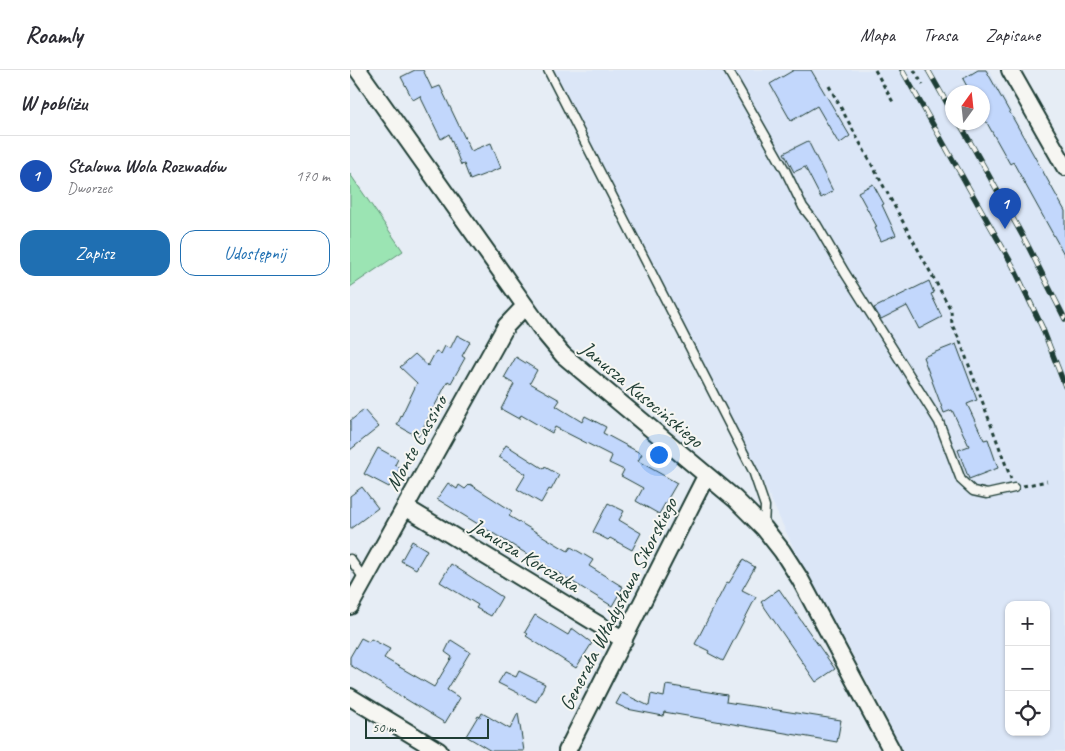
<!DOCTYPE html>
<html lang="pl">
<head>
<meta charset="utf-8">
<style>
  body { margin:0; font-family:Caveat,sans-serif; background:#f2f2f3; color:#2b2b33 }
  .controls { position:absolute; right:15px; bottom:15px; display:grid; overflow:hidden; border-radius:10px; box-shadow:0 1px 4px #0004 }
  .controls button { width:45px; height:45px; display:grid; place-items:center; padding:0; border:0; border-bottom:1px solid #e1e1e2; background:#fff; color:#2b2b33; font:25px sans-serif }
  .compass { position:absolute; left:595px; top:15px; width:45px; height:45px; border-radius:50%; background:#fff; box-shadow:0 1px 4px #0004; rotate:15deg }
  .scale { position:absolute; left:15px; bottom:12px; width:124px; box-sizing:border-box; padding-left:5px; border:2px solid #1f3d34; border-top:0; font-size:14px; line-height:18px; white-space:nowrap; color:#1f3d34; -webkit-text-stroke:4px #f6f6f2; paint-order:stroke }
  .you { position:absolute; left:308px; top:384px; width:18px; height:18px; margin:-12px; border:4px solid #fff; border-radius:50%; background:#1a73e8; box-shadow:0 0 0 8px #1a73e833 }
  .badge { display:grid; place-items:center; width:32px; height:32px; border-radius:50%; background:#1f6fb2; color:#fff; font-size:16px; font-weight:700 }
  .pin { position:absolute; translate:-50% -41px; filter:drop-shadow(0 1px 2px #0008) }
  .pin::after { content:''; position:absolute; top:26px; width:18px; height:15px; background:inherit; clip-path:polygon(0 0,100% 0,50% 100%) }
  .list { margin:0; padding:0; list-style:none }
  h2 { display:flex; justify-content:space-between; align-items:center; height:65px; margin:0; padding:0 20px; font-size:21px }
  h2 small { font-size:16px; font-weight:400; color:#7c7c81 }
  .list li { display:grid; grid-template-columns:32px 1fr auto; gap:15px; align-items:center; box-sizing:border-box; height:80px; padding:0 20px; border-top:1px solid #e1e1e2 }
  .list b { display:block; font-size:19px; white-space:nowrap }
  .list p { margin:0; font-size:16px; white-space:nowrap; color:#7c7c81 }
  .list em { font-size:16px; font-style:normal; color:#7c7c81 }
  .actions { display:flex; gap:10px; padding:15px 20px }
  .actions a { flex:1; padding:11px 0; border:1px solid #1f6fb2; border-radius:15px; text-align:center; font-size:18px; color:#1f6fb2 }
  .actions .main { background:#1f6fb2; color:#fff }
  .icon { flex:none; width:28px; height:28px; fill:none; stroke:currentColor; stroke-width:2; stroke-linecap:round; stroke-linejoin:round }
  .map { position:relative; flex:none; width:715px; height:681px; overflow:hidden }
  header { display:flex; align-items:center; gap:30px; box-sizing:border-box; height:70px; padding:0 25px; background:#fff; border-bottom:1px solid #e1e1e2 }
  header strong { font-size:24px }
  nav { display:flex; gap:28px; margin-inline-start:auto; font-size:18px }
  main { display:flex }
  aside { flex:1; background:#fff }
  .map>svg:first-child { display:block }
</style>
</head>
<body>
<header>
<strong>Roamly</strong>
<nav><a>Mapa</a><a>Trasa</a><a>Zapisane</a></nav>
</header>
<main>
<aside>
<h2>W pobliżu<small></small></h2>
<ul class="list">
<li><span class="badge" style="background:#1a4fb4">1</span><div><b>Stalowa Wola Rozwadów</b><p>Dworzec</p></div><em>170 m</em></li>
</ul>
<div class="actions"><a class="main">Zapisz</a><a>Udostępnij</a></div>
</aside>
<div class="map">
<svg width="715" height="681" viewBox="0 0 715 681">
  <rect width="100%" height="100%" fill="#e6edf5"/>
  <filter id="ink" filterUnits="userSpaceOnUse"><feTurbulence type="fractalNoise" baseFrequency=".02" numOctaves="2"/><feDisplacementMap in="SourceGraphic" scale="10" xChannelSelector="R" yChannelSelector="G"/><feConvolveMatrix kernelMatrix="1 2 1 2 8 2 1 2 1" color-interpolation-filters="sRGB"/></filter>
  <g filter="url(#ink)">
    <path fill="#dbe6f7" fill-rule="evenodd" d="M201 0H639L715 140V681H553L528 631 444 479 405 395ZM602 22H632V52H602ZM659 535H696V662H659Z"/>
    <path fill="#9be4b3" stroke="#5d9074" d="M0 104 53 181 0 217Z"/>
    <path fill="#c2d7fc" stroke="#1f3d34" d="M65 0H73L82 19 90 16 121 81 141 73 151 98 120 110 114 94 111 95 99 64 91 69 70 26 63 30 51 7Z
      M444 0H461L500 66 489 74 467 36 441 51 420 14Z
      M628 0H636L715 141V186L663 92 660 94 632 44V22H620L613 9Z
      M458 71 483 121 471 128 455 97 444 102 434 83Z
      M523 114 534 134 532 135 546 165 531 171 525 158 527 157 508 122Z
      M579 211 584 223 581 224 592 247 569 259 557 236 531 249 524 238Z
      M107 265 120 272 112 286 115 288 101 313 98 311 68 367 47 355 67 313 50 297 65 284 78 296 86 281 91 284 95 276 100 279Z
      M606 274 627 330 617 334 634 370 638 369 648 398 619 409 608 380 619 376 602 340 594 343 573 287Z
      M166 287 187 300 180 313 210 330 206 336 232 352 235 346 256 357 253 363 292 384 288 391 327 413 309 444 286 431 293 418 271 406 274 400 259 393 262 386 205 357 202 363 171 345 169 349 151 339 164 314 154 308Z
      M14 340 29 357 0 380V351Z
      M156 375 194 399 195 397 209 405 201 420 199 419 191 433 167 419 176 404 149 387Z
      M28 378 48 389 45 395 50 398 39 417 14 404Z
      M98 413 107 419 109 415 115 419 120 414 162 441 159 446 218 481 221 477 243 490 239 496 273 517 262 536 87 429Z
      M12 417 28 438 0 459V426Z
      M258 433 274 441 269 450 291 463 282 480 260 468 258 470 243 462Z
      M62 471 77 480 66 499 51 491Z
      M393 490 405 497 392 520 406 527 373 591 358 583 359 581 345 574 377 512 379 513Z
      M101 494 152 527 141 546 126 538 128 535 90 512Z
      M429 519 485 599 466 612 411 532Z
      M185 545 218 565 222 558 242 573 226 598 176 566 178 564 175 562Z
      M11 568 19 572 21 569 40 579 34 588 84 617 102 587 95 582 101 570 120 582 97 620 110 628 95 653 0 595V587Z
      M169 601 195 614 186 632 148 613 155 602 166 607Z
      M316 615 377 625 376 632 491 650 487 672 314 642 313 646 277 639 266 634 272 623 299 636 301 624 314 627Z
      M132 643 160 659 168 643 174 681H141L116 666 128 646 130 647Z"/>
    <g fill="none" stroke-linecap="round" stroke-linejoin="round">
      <g stroke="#1f3d34" stroke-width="11">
        <path id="service" d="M198 0 403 401 415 436 414 457
          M378 0 435 100 453 137 467 155 495 203 589 352 611 410 623 421 637 424 664 418
          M0 489 15 510"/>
      </g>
      <g stroke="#1f3d34" stroke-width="20">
        <path id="minor" d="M8 0 193 261 213 285 385 429 414 458 432 481 450 509 542 681
          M660 0 715 97
          M55 437 274 570
          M0 536 156 256 175 236
          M0 627 89 681
          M217 681 356 406"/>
      </g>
      <path stroke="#1f3d34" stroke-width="3" stroke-dasharray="4 4" stroke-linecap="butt" d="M525 0 543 32
        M564 0 573 15
        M479 16 601 240 602 255 610 271 661 409
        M673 416 697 411"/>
      <use href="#service" stroke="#f6f6f2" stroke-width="8"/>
      <use href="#minor" stroke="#f6f6f2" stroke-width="16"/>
      <g stroke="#1f3d34" stroke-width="5.5">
        <path id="rail" d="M552 0 663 196 692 257 715 316
          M578 0 602 42
          M609 52 676 172 715 249"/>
      </g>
      <use href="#rail" stroke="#f6f6f2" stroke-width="4" stroke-dasharray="11" stroke-linecap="butt"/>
    </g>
  </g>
  <g text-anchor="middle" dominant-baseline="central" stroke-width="4" stroke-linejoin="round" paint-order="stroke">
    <g font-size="21" fill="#1f3d34" stroke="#f6f6f2">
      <text transform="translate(292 324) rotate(40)">Janusza Kusocińskiego</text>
      <text transform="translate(66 373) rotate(-61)">Monte Cassino</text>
      <text transform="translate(175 485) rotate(31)">Janusza Korczaka</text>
      <text transform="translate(268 534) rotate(-63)">Generała Władysława Sikorskiego</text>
    </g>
  </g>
</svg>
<div class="controls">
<button>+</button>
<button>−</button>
<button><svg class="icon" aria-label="locate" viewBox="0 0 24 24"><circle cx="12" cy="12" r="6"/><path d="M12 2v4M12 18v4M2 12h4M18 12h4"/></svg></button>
</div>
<svg class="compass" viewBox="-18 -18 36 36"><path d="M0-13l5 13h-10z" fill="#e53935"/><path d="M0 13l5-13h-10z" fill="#7c7c81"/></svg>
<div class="scale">50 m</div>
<div class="you"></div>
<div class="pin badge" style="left:655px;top:159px;background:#1a4fb4">1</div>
</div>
</main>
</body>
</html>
